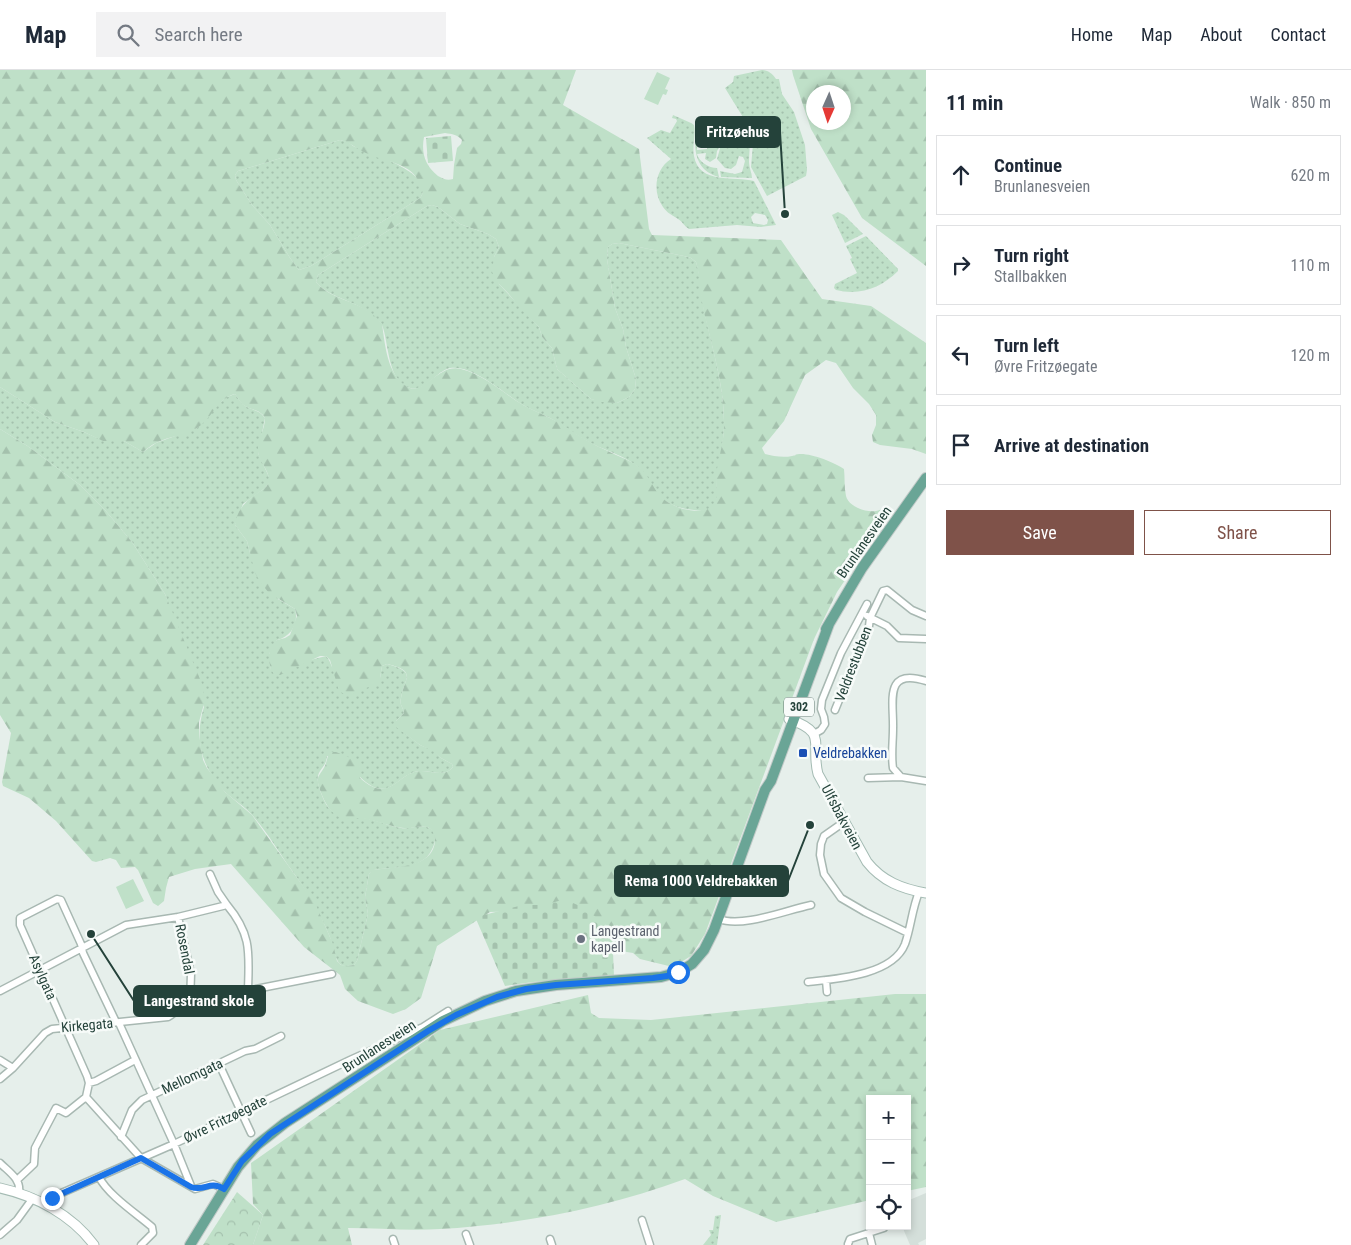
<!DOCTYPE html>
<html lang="en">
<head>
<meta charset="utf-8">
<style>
  body { margin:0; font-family:"Roboto Condensed",sans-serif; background:#f2f2f3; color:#1f2937 }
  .controls { position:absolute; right:15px; bottom:15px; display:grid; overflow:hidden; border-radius:0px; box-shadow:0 2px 8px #0003 }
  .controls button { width:45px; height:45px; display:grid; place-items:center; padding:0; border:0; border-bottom:1px solid #e0e1e3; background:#fff; color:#1f2937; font:25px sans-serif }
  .compass { position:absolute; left:806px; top:15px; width:45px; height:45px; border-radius:50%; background:#fff; box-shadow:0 2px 8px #0003; rotate:183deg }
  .stop { position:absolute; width:15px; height:15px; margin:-11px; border:4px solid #1a73e8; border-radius:50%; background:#fff }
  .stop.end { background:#1a73e8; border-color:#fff; box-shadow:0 1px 5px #0008 }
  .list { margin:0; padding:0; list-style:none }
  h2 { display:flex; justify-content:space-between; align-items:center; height:65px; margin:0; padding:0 20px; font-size:21px }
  h2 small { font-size:16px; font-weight:400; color:#747a83 }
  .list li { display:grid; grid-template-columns:32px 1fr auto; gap:15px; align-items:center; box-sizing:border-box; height:80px; margin:0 10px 10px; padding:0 10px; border:1px solid #e0e1e3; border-radius:0px }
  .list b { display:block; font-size:19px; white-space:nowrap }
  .list p { margin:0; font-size:16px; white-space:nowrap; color:#747a83 }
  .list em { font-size:16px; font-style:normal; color:#747a83 }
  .actions { display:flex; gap:10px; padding:15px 20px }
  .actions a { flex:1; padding:11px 0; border:1px solid #7f5249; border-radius:0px; text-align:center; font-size:18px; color:#7f5249 }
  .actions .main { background:#7f5249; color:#fff }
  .icon { flex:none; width:28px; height:28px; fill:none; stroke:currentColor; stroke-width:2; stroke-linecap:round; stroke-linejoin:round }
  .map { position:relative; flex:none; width:926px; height:1175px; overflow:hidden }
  header { display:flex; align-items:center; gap:30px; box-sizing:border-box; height:70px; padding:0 25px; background:#fff; border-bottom:1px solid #e0e1e3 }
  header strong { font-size:24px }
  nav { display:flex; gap:28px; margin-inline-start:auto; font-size:18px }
  .search { width:350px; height:45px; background:#f2f2f3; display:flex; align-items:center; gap:12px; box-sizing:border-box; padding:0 18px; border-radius:0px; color:#747a83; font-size:19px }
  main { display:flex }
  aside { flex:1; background:#fff }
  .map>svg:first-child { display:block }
</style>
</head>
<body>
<header>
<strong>Map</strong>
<div class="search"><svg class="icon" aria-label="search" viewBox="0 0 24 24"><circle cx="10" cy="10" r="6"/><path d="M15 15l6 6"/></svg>Search here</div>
<nav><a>Home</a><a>Map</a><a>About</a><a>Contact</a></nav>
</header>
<main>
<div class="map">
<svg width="926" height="1175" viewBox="0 0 926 1175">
  <defs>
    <pattern id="grass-dots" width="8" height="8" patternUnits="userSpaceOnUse" patternTransform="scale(1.25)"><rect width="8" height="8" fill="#bfe0c8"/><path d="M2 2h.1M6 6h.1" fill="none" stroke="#a4c1ad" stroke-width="1.8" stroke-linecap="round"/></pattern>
    <pattern id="forest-firs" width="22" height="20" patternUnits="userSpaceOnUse" patternTransform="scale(1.25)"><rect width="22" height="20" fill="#bfe0c8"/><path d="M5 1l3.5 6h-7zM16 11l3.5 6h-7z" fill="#a4c1ad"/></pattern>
    <pattern id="cemetery-stones" width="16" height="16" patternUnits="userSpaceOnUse" patternTransform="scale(1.25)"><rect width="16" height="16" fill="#bfe0c8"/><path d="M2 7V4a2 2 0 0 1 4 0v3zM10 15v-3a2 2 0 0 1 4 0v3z" fill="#a4c1ad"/></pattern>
    <pattern id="park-crowns" width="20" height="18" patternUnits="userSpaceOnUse" patternTransform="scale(1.25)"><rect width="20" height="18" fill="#bfe0c8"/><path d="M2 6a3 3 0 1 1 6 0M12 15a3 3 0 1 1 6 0" fill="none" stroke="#a4c1ad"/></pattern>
  </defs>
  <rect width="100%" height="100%" fill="#e6efeb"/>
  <path fill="#d4dfda" d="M926 1123V1169L918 1173 919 1175H910L902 1156H907V1131Z"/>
  <path fill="url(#grass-dots)" fill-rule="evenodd" d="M762 0C768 0 773 4 776 9H779L782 24 794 42 805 75 807 100 806 106 767 126 751 97 753 74 749 57 725 18 733 12 734 6Z
    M673 45 691 53 694 55C696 65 692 76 694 86 699 115 735 106 754 111L776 155 761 157 737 155 689 159C684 156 682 151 678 149 672 145 667 143 663 137 652 122 655 99 671 89L647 68 661 60 670 63 677 51 676 49 672 48ZM755 143 765 145 768 150 767 154 764 155 753 153 751 147Z
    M729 50C756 54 749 73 749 92 749 98 752 103 752 108L721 107 720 101 735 104 742 102 745 91 743 87 739 86 736 95 731 99 725 98 717 89 721 75 717 81 716 88 710 92 705 89 706 83 697 84C699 92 709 98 717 98L719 107C693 100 693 76 697 53L699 54 697 80 707 79 710 58 721 51Z
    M340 70 348 72 353 76C367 82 439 104 420 128L311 196 299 200 290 188 270 155 252 135 236 110 235 105 238 101Z
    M432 135 438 137 460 154 488 164 496 169 499 177 494 187 499 214 539 257 542 267 552 278 557 299 591 329 617 333 629 327 635 319 636 309 626 277 623 259 615 238 607 189 608 177 612 174 619 173 684 186 691 188 696 192C701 207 701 225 704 240 712 278 725 318 724 356 724 373 719 389 717 405 715 415 721 431 712 438 706 442 700 441 694 440 679 439 663 433 654 420 648 411 644 400 634 394 623 386 611 382 599 377 585 371 573 362 560 354 549 346 535 342 523 335 505 324 472 294 450 298 436 301 426 322 410 318 387 312 389 272 382 255 381 252 377 249 374 247 357 230 330 229 316 212L318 205 427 136Z
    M838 142 844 145 863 164 845 173 832 145Z
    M866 166 898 199V201C881 218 860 226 836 220L834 218 835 214 857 203 850 189 852 188 846 176Z
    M0 317 55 352 84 362 104 371H124L143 382 156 373 197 358 218 334 227 327 235 324C239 329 241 334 247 337 255 341 259 340 265 348L258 383 269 407V413L265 418 243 434 235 455 247 471 250 483 278 529 295 539C299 553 291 567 277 570L269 584 271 600 326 586 329 590 332 597 380 608 382 596 387 594C418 602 404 608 401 628 399 634 403 637 404 643L396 651V656L420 675 435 681 441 688 452 694 453 697C444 708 431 700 419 701 397 703 390 736 360 707V697L327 686C326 697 320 698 318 706 316 712 324 733 329 738 337 748 353 747 364 748 377 750 388 756 401 758 412 760 430 750 435 765 436 771 433 778 430 783 419 800 391 797 374 800L369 804 365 827 368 844 357 891 354 895C349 896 344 897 340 894 335 890 332 871 329 865 319 841 308 824 293 802 280 784 268 763 253 746 245 736 233 730 224 721 201 697 194 668 204 637L165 524 132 472 105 440 80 415 29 377 0 359Z
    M721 1145 717 1175H703L711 1165 709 1160H713L715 1146Z"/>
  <path fill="url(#forest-firs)" fill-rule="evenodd" d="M0 0H576L563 35 639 79 649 159 652 165 781 170 822 229 871 236 926 273V384L912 379 880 375 873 372 872 365 876 355V345L869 334 853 318 836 293 826 290 805 305 784 351 762 378 765 384C773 386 783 388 792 386 799 385 792 385 799 384 811 383 834 392 844 399 845 408 844 417 846 426 848 436 866 443 876 441 879 440 883 439 887 437L892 440 837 522 814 569 705 864 691 886 673 897 640 889 633 883 615 880 612 858 576 839 490 842 437 876 421 928 406 939 393 944 358 931 345 919 340 905 304 877 231 794 195 799 169 807 166 818 164 831 158 836 153 833 138 800 135 797 121 798 116 790 110 788 96 792 92 791 56 751 29 728 3 716 2 712 11 663 0 645V359L29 377 80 415 105 440 132 472 165 524 202 614 205 630 199 652V664L203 690 207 698 225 722 252 745 315 833 333 874 337 891 341 895 348 896 354 895 357 891 368 844 365 827 369 804 373 800C393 797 436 799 435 768 435 764 431 758 427 757 420 755 411 759 404 758 391 757 378 751 366 749 360 747 354 749 347 749 331 747 325 733 320 720 315 706 319 707 325 696 327 691 327 687 330 682H336L358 691 360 697V708C390 735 397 703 419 701 431 700 444 708 453 697L452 694 441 688 435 682 420 675 396 657V651L404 643C403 637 399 634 401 628 404 608 418 601 387 594L382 596 380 608 375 614 351 625H346L339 621 330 590 326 586H320L280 605H275L271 600 269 590V584L272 576 277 570 285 568 290 565 297 546 295 539 269 523 260 512 255 503 247 471 235 455C237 439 246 431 259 422 262 420 266 418 268 414 273 405 259 392 258 382 257 370 265 360 265 348 260 340 255 341 247 337 241 335 239 329 235 324 216 329 213 348 197 358 185 366 169 366 156 373 151 375 147 379 143 382L124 371H103L84 362 55 352 0 317ZM445 63C452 64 458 65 462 70L461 74 457 78 454 95 453 109C447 111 444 109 438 106 425 96 421 83 424 67ZM340 70C350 72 358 80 368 84 386 92 412 93 420 114 423 120 424 123 420 128L311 196 299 200 290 188 270 155 252 135 236 110 235 105 238 101ZM432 135 438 137 460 154 488 164 496 169 499 177 494 187 492 202 499 214 508 223 520 238 539 257 542 267 552 278 557 299 591 329 602 332 617 333 629 327 635 319 636 309 626 277 623 259 615 238 607 189 608 177 612 174 619 173 684 186 691 188 696 192C700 206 700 222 703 237 711 275 725 316 724 356 724 374 717 391 716 408 716 421 721 436 705 440 699 442 689 440 683 439 649 428 658 411 635 394 622 387 609 382 597 376 583 369 571 360 558 352 547 346 534 341 523 335 503 323 485 305 461 299 437 293 424 328 406 316 387 304 385 274 382 254 365 230 332 232 316 212L318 205 427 136Z
    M792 0H926V196L862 148 811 59 793 5ZM844 22V52H814V22Z
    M895 924H926V1117L907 1121V1029H870V1130L776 1152 713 1126 685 1109C607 1138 523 1154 440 1159 409 1161 378 1158 348 1158L352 1175H253L263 1145 253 1134 251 1093 440 960 588 925 591 943 599 948 651 950Z"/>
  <path fill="url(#cemetery-stones)" d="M451 66 453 91 428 93 426 68Z
    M562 830C580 832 597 849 612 859L614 906 533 912 505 916 476 849 484 845 523 835H544Z"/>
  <path fill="url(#park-crowns)" d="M237 1122 263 1145 253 1175H203Z"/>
  <path fill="#bfe0c8" d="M657 2 670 8 665 19 668 20 666 25 663 24 658 35 644 29Z
    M133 809 144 831 126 839 116 817Z"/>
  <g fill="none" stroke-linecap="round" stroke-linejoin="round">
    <g stroke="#a8b8b2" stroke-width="9">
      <path id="street" d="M867 546 887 556 899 568 926 569
        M926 611C883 597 894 633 893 659 893 672 891 685 893 698L901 707 926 711
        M835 640 869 556 870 548 883 521 887 520 912 540 926 546
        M814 664 821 660 825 654 824 647 821 639 822 630 841 583 867 534
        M868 708 901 707
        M844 752 824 766 821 774 820 785 824 804 841 828 865 842 908 863
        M210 804 218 822 227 835
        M719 849C743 858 786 840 811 835
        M826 910 827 922
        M808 912C837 909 893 905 905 874 911 857 912 839 919 822
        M0 921 126 855 178 847
        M190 932 191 904 178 847 227 835C252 865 249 883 248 920
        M116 952 83 883 81 874 61 830 57 829 20 848V855L87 1006 89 1013 86 1027 141 1088 195 1119 213 1114 224 1119
        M119 953 174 1074 191 1116
        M0 990 13 998
        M219 994 251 1063
        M0 1009 13 998 45 963 52 959 168 947C176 943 180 935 190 932L332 904
        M89 1013 96 1011 135 990
        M121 1067 132 1040 142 1030 245 981 255 979 281 966
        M0 1093C9 1102 21 1109 19 1122
        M99 1107C108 1125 137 1144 152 1157L153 1163 141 1175
        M17 1110 34 1094 35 1078 56 1038 66 1043 86 1027
        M47 1135 57 1125 174 1074 350 990 423 957 448 941
        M642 1150 650 1175
        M869 1163 872 1175
        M466 1164 470 1175
        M0 1165 17 1150 33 1128
        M393 1169 395 1175
        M550 1169 552 1175
        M848 1174 850 1169 884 1158"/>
    </g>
    <g stroke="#a4bbb3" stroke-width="11">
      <path id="secondary" d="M789 649C829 663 810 673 818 704L867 792C882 811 902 819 926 823
        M0 1118C36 1126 72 1145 94 1175"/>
    </g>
    <g stroke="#c2cac8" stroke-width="12">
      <path id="primary" d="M826 559 862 498 926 408
        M190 1175 238 1097 257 1075 285 1053 443 951 485 931 516 921 556 915 661 907 679 902 692 894 704 880 714 860 765 720 771 711 829 554"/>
    </g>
    <use href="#street" stroke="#fff" stroke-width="6"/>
    <use href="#secondary" stroke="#fff" stroke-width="9"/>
    <use href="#primary" stroke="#6aa596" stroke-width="10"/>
  </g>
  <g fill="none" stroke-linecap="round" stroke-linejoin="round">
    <path stroke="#1a73e8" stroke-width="6" d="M52 1128 141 1088 191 1117C205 1122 209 1110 224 1119L242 1091 270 1064 428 961 456 945 497 927 526 919 556 915 653 908 667 906 678 902"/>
  </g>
  <rect fill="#1a4fb4" stroke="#f7fbf9" stroke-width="2" x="798" y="678" width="10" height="10" rx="2.5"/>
  <circle fill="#6b7280" stroke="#f7fbf9" stroke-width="2" cx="581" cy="869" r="5"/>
  <g text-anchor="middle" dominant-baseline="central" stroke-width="5" stroke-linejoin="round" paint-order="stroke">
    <rect fill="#f7fbf9" stroke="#637a73" stroke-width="1" x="784" y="627.5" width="30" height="19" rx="4"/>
    <g font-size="12" font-weight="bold" fill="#24423a">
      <text x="799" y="637">302</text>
    </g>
    <g font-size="14" fill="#24423a" stroke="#f7fbf9">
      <text transform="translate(864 472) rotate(-55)">Brunlanesveien</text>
      <text transform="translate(853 594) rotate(-69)">Veldrestubben</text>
      <text transform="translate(842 747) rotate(62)">Ulfsbakveien</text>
      <text transform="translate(185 879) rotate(79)">Rosendal</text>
      <text transform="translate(43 907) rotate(66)">Asylgata</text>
      <text transform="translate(87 955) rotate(-5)">Kirkegata</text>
      <text transform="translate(379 976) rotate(-33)">Brunlanesveien</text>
      <text transform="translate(192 1006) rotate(-25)">Mellomgata</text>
      <text transform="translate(225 1049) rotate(-26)">Øvre Fritzøegate</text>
    </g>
    <g font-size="14" fill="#164399" stroke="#f7fbf9" text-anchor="start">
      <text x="813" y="683">Veldrebakken</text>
    </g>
    <g font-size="14" fill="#5b616d" stroke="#f7fbf9" text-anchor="start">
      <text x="591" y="861">Langestrand<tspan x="591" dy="16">kapell</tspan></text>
    </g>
  </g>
  <path fill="none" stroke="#24423a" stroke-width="2" d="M785 144L780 62M810 755L788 811M91 864L134 931"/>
  <g fill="#24423a" stroke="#f7fbf9" stroke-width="2">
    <circle cx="785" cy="144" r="5"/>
    <circle cx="810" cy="755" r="5"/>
    <circle cx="91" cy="864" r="5"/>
  </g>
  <g fill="#24423a" stroke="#24423a" stroke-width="2">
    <rect x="696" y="47" width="84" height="30" rx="5"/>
    <rect x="615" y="796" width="173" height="30" rx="5"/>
    <rect x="134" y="916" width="131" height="30" rx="5"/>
  </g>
  <g font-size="15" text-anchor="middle" font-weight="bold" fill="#fff">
    <text x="738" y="67">Fritzøehus</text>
    <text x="701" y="816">Rema 1000 Veldrebakken</text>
    <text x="199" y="936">Langestrand skole</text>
  </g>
</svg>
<div class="controls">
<button>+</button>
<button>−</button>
<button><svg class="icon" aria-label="locate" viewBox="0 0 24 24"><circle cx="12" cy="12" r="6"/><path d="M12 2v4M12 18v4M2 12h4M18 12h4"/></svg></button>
</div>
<svg class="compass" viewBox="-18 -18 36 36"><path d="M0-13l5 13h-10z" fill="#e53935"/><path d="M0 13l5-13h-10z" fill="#747a83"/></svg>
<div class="stop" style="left:678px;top:902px"></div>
<div class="stop end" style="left:52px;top:1128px"></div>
</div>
<aside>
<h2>11 min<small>Walk · 850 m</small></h2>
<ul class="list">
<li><svg class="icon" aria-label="ahead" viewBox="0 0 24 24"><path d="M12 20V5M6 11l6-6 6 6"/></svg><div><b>Continue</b><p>Brunlanesveien</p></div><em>620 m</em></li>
<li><svg class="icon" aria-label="right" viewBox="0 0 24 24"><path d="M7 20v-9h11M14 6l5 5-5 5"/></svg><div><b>Turn right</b><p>Stallbakken</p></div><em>110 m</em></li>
<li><svg class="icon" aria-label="left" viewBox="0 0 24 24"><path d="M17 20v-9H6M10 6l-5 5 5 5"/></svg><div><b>Turn left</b><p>Øvre Fritzøegate</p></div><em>120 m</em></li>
<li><svg class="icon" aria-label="arrive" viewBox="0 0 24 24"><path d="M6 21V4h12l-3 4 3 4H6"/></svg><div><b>Arrive at destination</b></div></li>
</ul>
<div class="actions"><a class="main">Save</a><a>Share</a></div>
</aside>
</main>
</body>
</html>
